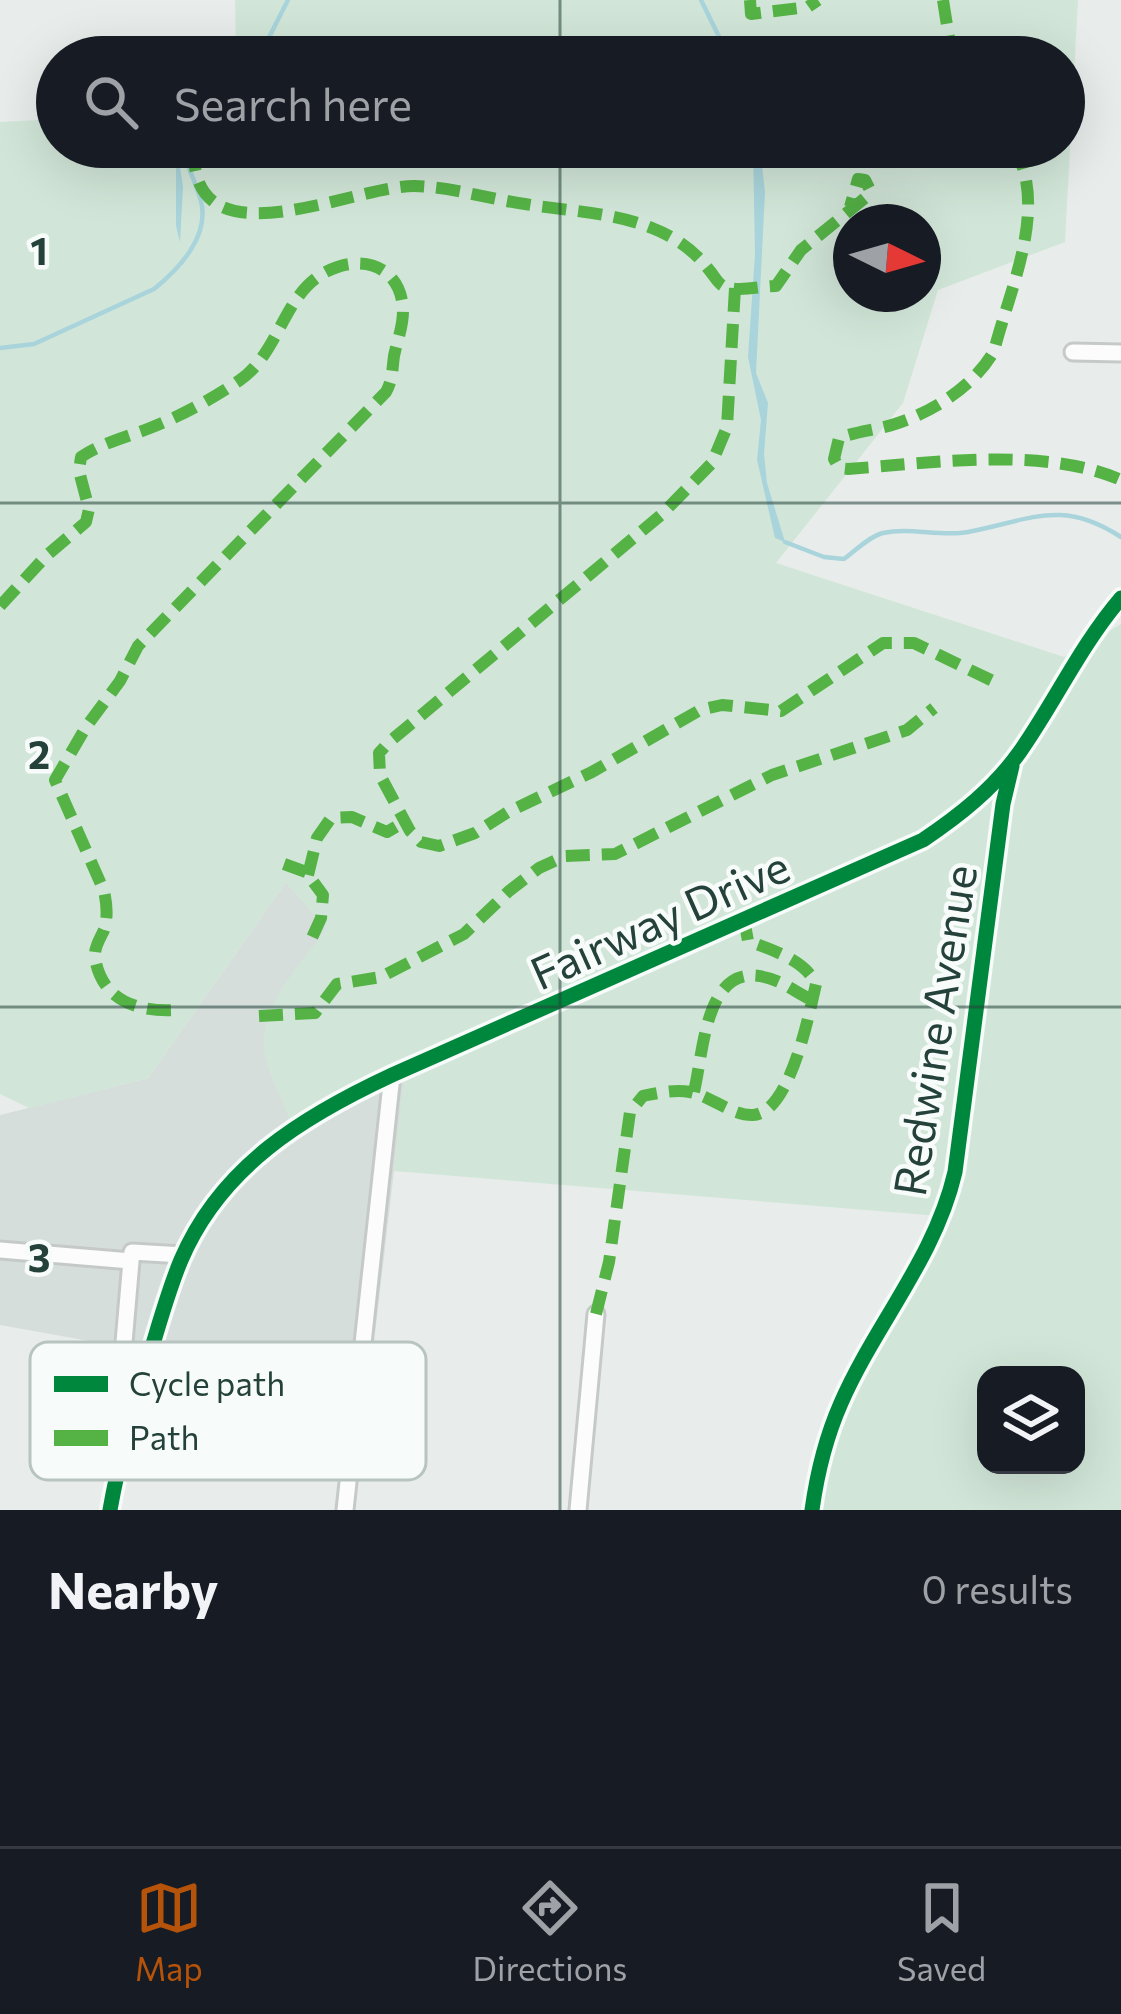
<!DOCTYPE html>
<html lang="en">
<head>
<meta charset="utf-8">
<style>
  body { margin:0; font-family:Commissioner,sans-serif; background:#20242c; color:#f1f3f6 }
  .controls { position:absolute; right:36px; bottom:36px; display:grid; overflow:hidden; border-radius:24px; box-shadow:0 12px 48px #0002 }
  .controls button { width:108px; height:108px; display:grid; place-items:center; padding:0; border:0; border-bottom:3px solid #363941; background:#171b24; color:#f1f3f6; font:60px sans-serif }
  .compass { position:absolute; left:833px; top:204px; width:108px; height:108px; border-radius:50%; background:#171b24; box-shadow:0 12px 48px #0002; rotate:95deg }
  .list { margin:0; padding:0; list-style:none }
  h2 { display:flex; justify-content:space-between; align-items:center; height:156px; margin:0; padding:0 48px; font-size:51px }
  h2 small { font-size:39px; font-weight:400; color:#9ea1a6 }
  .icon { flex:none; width:66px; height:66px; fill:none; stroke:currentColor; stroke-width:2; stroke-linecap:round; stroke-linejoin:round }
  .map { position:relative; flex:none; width:1121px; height:1510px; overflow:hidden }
  .search { position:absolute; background:#171b24; box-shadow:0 12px 48px #0002; left:36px; right:36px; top:36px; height:132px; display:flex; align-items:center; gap:30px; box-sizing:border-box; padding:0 42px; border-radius:66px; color:#9ea1a6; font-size:45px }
  .sheet { height:336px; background:#171b24 }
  nav { display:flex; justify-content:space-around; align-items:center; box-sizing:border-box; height:168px; border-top:3px solid #363941; background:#171b24; font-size:33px; color:#9ea1a6 }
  nav a { display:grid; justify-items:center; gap:6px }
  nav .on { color:#b45309 }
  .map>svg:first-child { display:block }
</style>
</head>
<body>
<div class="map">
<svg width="1121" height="1510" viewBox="0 0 1121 1510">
  <rect width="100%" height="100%" fill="#e8edeb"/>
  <path fill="#d6dedb" d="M286 882 327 929 283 989 265 1055 285 1099 291 1125 405 1077 374 1342 259 1341 244 1417 128 1400V1348L0 1325V1115L148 1078Z"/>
  <path fill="#d1e6d8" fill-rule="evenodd" d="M235 0H1078L1065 242 938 290 903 403 776 563 1064 657 1121 624V1510H817L843 1412 939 1216 394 1171 404 1077 291 1125C285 1101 269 1078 265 1054 256 1008 302 963 326 929L286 882 148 1078 29 1108 0 1094V122L38 120 57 125V147H1064V57H236ZM851 222H923V294H851ZM986 1375H1076V1465H986Z"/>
  <path fill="#a9d4db" d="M170 147H177L183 187 180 242 176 226V168Z
    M753 147H760L765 192 756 373 768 403 764 454 767 483 785 542 775 538 757 460 761 420 748 357 755 254Z"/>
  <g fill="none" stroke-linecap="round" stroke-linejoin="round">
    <path stroke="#a9d4db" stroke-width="4.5" d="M701 0 729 57
      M259 57 288 0
      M0 348 34 344 154 289C179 269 210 236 201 201 196 183 187 165 181 147
      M785 542 824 557 844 559C855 551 870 536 883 533 910 527 941 537 968 532 1031 520 1061 498 1121 537"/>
    <g stroke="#c5cac8" stroke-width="21">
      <path id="minor" d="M1073 352 1121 353
        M0 1250 131 1261 132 1252 183 1255
        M115 1447 131 1261
        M110 1510C119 1458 134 1408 149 1357 159 1325 168 1291 181 1260 221 1166 304 1116 392 1075L923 840C960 815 993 789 1019 753 1055 702 1080 646 1121 598
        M345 1510 392 1075
        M578 1510 596 1314
        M812 1510C817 1474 826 1437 841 1403 876 1323 935 1258 955 1172L1003 804 1011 769"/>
    </g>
    <use href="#minor" stroke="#fcfcfc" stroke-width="15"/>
    <path stroke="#55b346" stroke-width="12" stroke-dasharray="24 12" stroke-linecap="butt" d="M750 0 751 14 808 7 818 0
      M943 0 952 57
      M194 147C189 269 353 185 415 186 452 187 489 199 525 204 566 211 613 212 652 228 675 237 695 251 710 271 716 278 719 287 730 288 744 291 762 286 776 286L801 250 865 198 870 190 865 180 858 179 850 207
      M1014 147C1049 208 1010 288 994 351 974 386 933 412 895 424 876 430 858 431 839 438L834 459 839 468 848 469C931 463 1044 446 1121 480
      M735 288 727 427 712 463 661 515 388 743 379 753 380 775 410 831 421 842 439 846 475 833 508 812 592 772 700 710 722 705 781 711 883 643H914L997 683
      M0 606 46 556 86 522 89 509 79 471 81 457C102 443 127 437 150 428 181 416 212 399 240 380 279 353 283 296 324 273 361 252 402 266 403 311 403 327 397 341 394 356 392 370 393 379 386 392L138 646 120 681 86 727 55 780 104 891C107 905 108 916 104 930 100 939 94 947 95 958 102 1001 138 1012 175 1010
      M284 864 306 872 323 895 321 918 311 940
      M308 875 317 838 331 818 352 817 387 832 404 822
      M259 1016 315 1013 337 984 381 977 464 934 509 891 539 868 565 856 615 854 772 775 907 730 934 708
      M694 1092C705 1044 706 950 779 982 790 987 801 995 812 1000
      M596 1314 609 1262 630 1112 643 1096C658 1093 675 1089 690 1092 711 1096 732 1116 753 1115 790 1113 809 1014 816 984 805 960 772 950 748 941L746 930 739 922"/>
    <g stroke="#f7fbf9" stroke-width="22">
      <path id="cycleway" d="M110 1510C119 1458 134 1408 149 1357 159 1325 168 1291 181 1260 221 1166 304 1116 392 1075L923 840C960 815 993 789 1019 753 1055 702 1080 646 1121 598
        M812 1510C817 1474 826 1437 841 1403 876 1323 935 1258 955 1172L1003 804 1012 766"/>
    </g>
    <use href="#cycleway" stroke="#00873e" stroke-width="15"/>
  </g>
  <path fill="none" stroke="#24423a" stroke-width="3" stroke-opacity="0.55" d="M560 0V57M560 147V1510M0 503H1121M0 1007H1121"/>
  <g text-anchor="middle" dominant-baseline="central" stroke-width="9" stroke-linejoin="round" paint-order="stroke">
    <g font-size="45" fill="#24423a" stroke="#f7fbf9">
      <text transform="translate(659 918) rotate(-24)">Fairway Drive</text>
      <text transform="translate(933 1030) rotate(-81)">Redwine Avenue</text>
    </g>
  </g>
  <rect x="30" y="1342" width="396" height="138" rx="18" fill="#f7fbf9" stroke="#b8c4c0" stroke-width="3"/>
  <rect x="54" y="1376" width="54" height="16" fill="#00873e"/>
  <rect x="54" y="1430" width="54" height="16" fill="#55b346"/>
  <g font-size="33" fill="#24423a">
    <text x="129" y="1396">Cycle path</text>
    <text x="129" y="1450">Path</text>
  </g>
  <g font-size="39" text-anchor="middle" font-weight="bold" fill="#24423a" stroke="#f7fbf9" stroke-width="9" stroke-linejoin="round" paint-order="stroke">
    <text x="39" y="265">1</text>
    <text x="39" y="769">2</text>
    <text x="39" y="1272">3</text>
  </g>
</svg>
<div class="controls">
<button><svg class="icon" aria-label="layers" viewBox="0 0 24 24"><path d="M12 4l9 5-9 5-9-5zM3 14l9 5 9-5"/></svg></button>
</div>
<svg class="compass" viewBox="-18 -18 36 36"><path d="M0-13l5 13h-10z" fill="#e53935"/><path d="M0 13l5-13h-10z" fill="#9ea1a6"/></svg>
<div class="search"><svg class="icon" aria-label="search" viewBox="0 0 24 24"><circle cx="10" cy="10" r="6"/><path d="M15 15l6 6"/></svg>Search here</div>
</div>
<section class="sheet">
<h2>Nearby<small>0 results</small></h2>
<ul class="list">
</ul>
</section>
<nav>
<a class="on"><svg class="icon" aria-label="map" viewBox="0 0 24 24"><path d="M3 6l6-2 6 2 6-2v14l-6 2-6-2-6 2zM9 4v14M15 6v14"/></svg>Map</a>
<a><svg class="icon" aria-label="directions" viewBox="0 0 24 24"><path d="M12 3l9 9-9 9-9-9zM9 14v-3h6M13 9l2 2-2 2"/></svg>Directions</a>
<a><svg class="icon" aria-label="saved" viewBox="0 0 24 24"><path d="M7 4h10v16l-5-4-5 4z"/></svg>Saved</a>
</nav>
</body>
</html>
